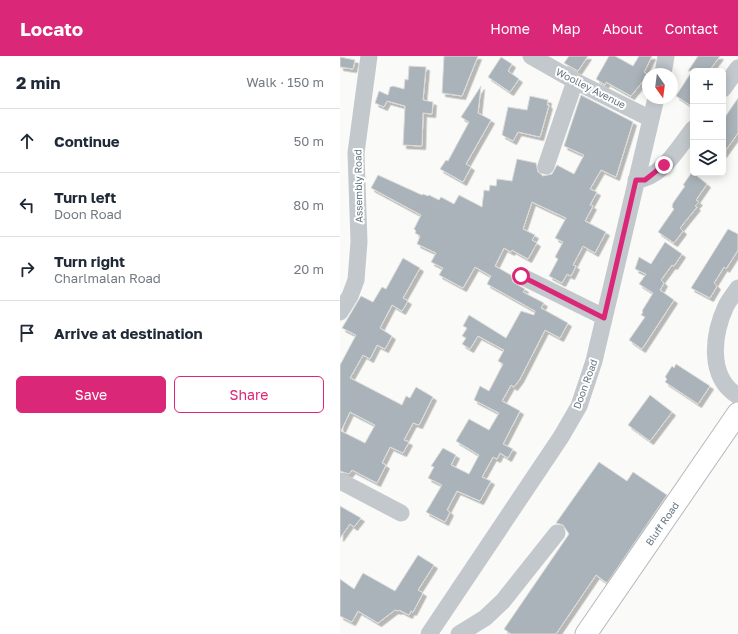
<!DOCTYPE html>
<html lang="en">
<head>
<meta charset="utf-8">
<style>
  body { margin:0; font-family:"Golos Text",sans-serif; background:#f6f6f7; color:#1f2937 }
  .controls { position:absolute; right:12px; top:12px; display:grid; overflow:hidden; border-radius:6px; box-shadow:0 2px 10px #0003 }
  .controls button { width:36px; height:36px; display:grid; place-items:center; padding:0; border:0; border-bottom:1px solid #e0e1e3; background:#fff; color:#1f2937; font:20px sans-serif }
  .compass { position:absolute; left:302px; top:12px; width:36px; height:36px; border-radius:50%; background:#fff; box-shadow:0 2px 10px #0003; rotate:166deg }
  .stop { position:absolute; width:12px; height:12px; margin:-9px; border:3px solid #db2777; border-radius:50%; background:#fff }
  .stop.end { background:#db2777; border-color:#fff; box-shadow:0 1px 4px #0008 }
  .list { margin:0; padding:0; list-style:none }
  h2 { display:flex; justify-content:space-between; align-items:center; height:52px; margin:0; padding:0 16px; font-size:17px }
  h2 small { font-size:13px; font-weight:400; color:#747a83 }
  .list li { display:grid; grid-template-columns:26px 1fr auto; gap:12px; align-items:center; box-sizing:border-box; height:64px; padding:0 16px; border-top:1px solid #e0e1e3 }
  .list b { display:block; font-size:15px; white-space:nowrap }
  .list p { margin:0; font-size:13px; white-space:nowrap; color:#747a83 }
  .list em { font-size:13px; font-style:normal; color:#747a83 }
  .actions { display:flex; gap:8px; padding:12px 16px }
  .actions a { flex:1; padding:9px 0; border:1px solid #db2777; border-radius:6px; text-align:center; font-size:14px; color:#db2777 }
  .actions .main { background:#db2777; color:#fff }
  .icon { flex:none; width:22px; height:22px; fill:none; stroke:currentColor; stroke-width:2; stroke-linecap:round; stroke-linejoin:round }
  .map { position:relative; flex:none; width:398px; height:578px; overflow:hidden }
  header { display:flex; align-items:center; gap:24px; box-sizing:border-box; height:56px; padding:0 20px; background:#db2777; color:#fff }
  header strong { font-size:19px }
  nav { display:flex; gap:22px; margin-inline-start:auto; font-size:14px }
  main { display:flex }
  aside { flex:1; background:#fff }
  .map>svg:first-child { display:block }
</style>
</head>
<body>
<header>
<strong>Locato</strong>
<nav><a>Home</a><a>Map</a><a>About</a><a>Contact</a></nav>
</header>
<main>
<aside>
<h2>2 min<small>Walk · 150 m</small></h2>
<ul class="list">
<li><svg class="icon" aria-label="ahead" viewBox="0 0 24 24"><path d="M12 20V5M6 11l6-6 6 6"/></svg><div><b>Continue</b></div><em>50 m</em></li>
<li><svg class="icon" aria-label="left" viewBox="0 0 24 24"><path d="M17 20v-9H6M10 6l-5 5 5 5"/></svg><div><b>Turn left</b><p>Doon Road</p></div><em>80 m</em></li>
<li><svg class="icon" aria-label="right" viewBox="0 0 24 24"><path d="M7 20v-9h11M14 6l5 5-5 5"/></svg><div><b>Turn right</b><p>Charlmalan Road</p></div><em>20 m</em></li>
<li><svg class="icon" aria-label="arrive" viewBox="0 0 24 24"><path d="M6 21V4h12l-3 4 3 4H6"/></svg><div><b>Arrive at destination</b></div></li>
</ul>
<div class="actions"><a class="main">Save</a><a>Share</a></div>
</aside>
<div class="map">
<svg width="398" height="578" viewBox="0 0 398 578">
  <defs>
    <filter id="shadow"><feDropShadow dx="3.5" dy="3.5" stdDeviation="0" flood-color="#0004"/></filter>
  </defs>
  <rect width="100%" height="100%" fill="#fafaf8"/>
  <path fill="#aab3b9" stroke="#dcdcda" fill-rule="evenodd" filter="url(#shadow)" d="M104 0H138L122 40 102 37Z
    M229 0H248L238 15 224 7Z
    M269 0H275L293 10 299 0H312L304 16 308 19 291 40 266 26 265 29 256 23Z
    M358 0H380L369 15H353V51L336 40 352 15H348Z
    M0 1 15 4 13 13 0 11Z
    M161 1 172 8 168 15 179 23 170 36 148 21Z
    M69 10 86 11 83 44 93 46 92 58 83 57 82 90 63 89 65 50 47 45 44 51 35 47 39 35 48 39 50 31 53 30 64 33 65 23 68 24Z
    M141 30 138 57 151 64 126 108 131 111 123 126 100 113 106 104 108 105 129 66 121 61Z
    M241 39 293 66 276 121 261 114 250 133 257 136 250 149 253 150 245 165 266 176 255 197 243 190 233 209 236 210 231 220 227 218 222 227 209 220 218 203 215 201 223 186 215 182 226 162 192 146 183 173 195 179 192 184 197 187 188 203 172 194 171 196 164 192 155 210 171 219 173 226 185 233 183 236 204 247 201 252 228 267 220 282 205 274 180 323 174 331 171 329 162 345 180 355 163 388 173 393 168 402 160 397 157 403 153 401 142 421 151 425 140 445 117 435 107 454 110 456 105 466 86 456 102 429 88 422 94 411 91 410 103 392 116 399 111 409 129 418 139 399 116 385 129 363 149 374 159 357 134 344 140 330 149 335 163 308 158 305 164 294 138 280 130 293 122 288 126 282 122 280 127 272 123 270 129 259 166 282 181 255 194 259 195 255 147 228 151 220 135 211 123 232 99 219 103 212 91 206 96 197 77 188 80 180 75 177 76 175 74 173 81 159 31 132 38 119 82 139 83 138 88 140 89 139 99 144 101 141 114 148 119 139 142 151 144 134 149 135 150 129 156 130 157 123 172 125 177 103 196 107 198 116 203 120 212 118 217 109 234 118 244 99 224 90Z
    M190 40 208 44 207 49H209L200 81 178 76 173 85 162 79 168 51 187 54Z
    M398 42V77L383 98V64Z
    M352 116 367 128 356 144 359 146 355 150 357 151 340 172 343 175 334 187 318 176 334 153 332 151 333 147 345 130 343 129Z
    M388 173 398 178V194L386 213 384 211 374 227 377 230 370 242 351 232Z
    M325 186 342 198 334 210 332 209 321 224 324 227 320 234 334 244 302 293 289 284 305 261 301 259 303 256 302 255 313 237 299 228 306 218 295 213 299 201 311 208Z
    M63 202 80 212 63 242 68 245 62 255 52 249 40 272 52 280 45 293 37 289 30 303 23 299 10 322 62 349 66 340 70 342 76 331 93 341 79 369 73 367 64 384 69 386 63 397 50 391 42 407 46 409 37 427 12 414 9 418 0 415V309L16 279 2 272 21 240 33 246 42 231 46 233ZM10 356 35 369 25 387 1 375Z
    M336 308 370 330 358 348 325 326 327 323 325 321 332 310 334 312Z
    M310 339 332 356 310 385 288 369Z
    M259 406 287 425 293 416 327 439 267 527 256 519 216 578H171L164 573 229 478 223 469 216 467Z
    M0 450 21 462 14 471 10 468 0 482Z
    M78 499 94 509 78 534 83 537 73 556 71 555 69 559 59 554 58 555 55 554 38 567 18 555 12 566 0 560V523L14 533 23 517 55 535Z"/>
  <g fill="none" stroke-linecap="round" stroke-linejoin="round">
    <g stroke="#b5babe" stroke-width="23">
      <g id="major">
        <path id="s1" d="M246 578 398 357"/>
      </g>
    </g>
    <path stroke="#c3c8cc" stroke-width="17" d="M191 0 235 25 311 63
      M323 18 326 0
      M383 33 398 12
      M206 110 235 25
      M296 124C322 122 338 92 353 73
      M181 220 264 261
      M398 232C394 238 389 244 386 250 373 278 367 321 398 340
      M0 256 10 240 16 224 19 186 16 97 29 0
      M0 425 61 457
      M89 578 221 381 239 350 254 305 316 42
      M119 578 145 562 163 545 217 477"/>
    <use href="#major" stroke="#fff" stroke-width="21"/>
  </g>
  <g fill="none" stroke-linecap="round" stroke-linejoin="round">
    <path stroke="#db2777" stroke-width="5" d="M181 220 264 262 296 124H305L324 109"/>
  </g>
  <g text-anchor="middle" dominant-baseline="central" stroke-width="4" stroke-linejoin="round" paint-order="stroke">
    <g font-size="10" fill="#657683" stroke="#fff">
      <text transform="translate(251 32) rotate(27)">Woolley Avenue</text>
      <text transform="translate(18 130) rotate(-91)">Assembly Road</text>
      <text transform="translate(245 328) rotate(-70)">Doon Road</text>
      <text stroke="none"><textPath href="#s1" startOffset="134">Bluff Road</textPath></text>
    </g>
  </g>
</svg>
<div class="controls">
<button>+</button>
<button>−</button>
<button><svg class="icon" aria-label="layers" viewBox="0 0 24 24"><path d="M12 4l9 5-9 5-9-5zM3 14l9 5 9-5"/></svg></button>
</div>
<svg class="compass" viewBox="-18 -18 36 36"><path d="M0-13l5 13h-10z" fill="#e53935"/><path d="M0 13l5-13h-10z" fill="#747a83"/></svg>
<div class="stop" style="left:181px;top:220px"></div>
<div class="stop end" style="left:324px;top:109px"></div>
</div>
</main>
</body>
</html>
